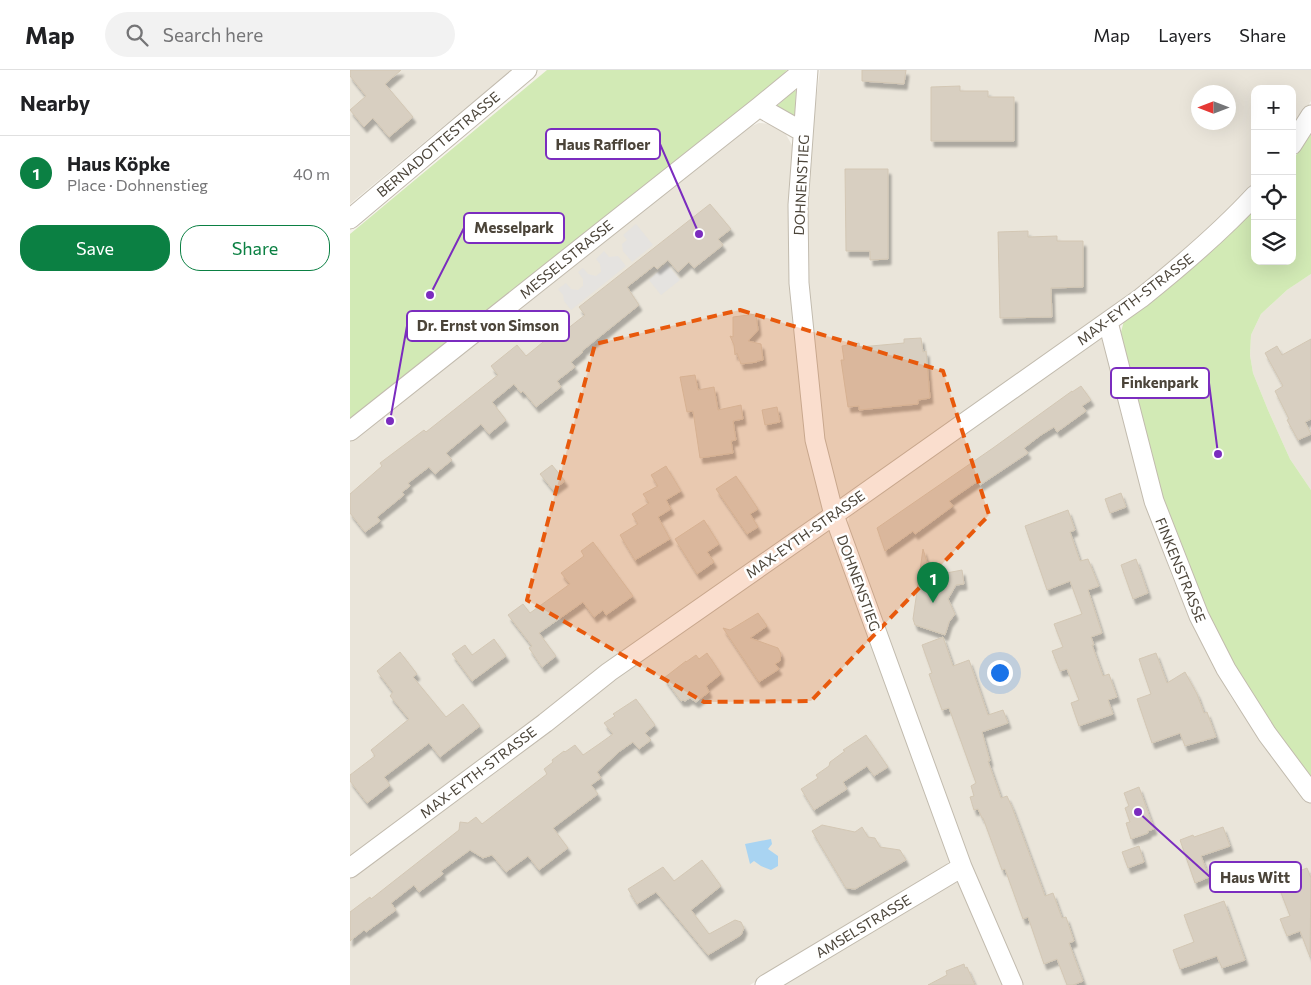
<!DOCTYPE html>
<html lang="en">
<head>
<meta charset="utf-8">
<style>
  body { margin:0; font-family:Commissioner,sans-serif; background:#f2f2f2; color:#202124 }
  .controls { position:absolute; right:15px; top:15px; display:grid; overflow:hidden; border-radius:10px; box-shadow:0 5px 20px #0002 }
  .controls button { width:45px; height:45px; display:grid; place-items:center; padding:0; border:0; border-bottom:1px solid #e0e0e0; background:#fff; color:#202124; font:25px sans-serif }
  .compass { position:absolute; left:841px; top:15px; width:45px; height:45px; border-radius:50%; background:#fff; box-shadow:0 5px 20px #0002; rotate:270deg }
  .you { position:absolute; left:649px; top:602px; width:18px; height:18px; margin:-12px; border:4px solid #fff; border-radius:50%; background:#1a73e8; box-shadow:0 0 0 8px #1a73e833 }
  .badge { display:grid; place-items:center; width:32px; height:32px; border-radius:50%; background:#0b8043; color:#fff; font-size:16px; font-weight:700 }
  .pin { position:absolute; translate:-50% -41px; filter:drop-shadow(0 1px 2px #0008) }
  .pin::after { content:''; position:absolute; top:26px; width:18px; height:15px; background:inherit; clip-path:polygon(0 0,100% 0,50% 100%) }
  .list { margin:0; padding:0; list-style:none }
  h2 { display:flex; justify-content:space-between; align-items:center; height:65px; margin:0; padding:0 20px; font-size:21px }
  h2 small { font-size:16px; font-weight:400; color:#757577 }
  .list li { display:grid; grid-template-columns:32px 1fr auto; gap:15px; align-items:center; box-sizing:border-box; height:75px; padding:0 20px; border-top:1px solid #e0e0e0 }
  .list b { display:block; font-size:19px; white-space:nowrap }
  .list p { margin:0; font-size:16px; white-space:nowrap; color:#757577 }
  .list em { font-size:16px; font-style:normal; color:#757577 }
  .actions { display:flex; gap:10px; padding:15px 20px }
  .actions a { flex:1; padding:11px 0; border:1px solid #0b8043; border-radius:20px; text-align:center; font-size:18px; color:#0b8043 }
  .actions .main { background:#0b8043; color:#fff }
  .icon { flex:none; width:28px; height:28px; fill:none; stroke:currentColor; stroke-width:2; stroke-linecap:round; stroke-linejoin:round }
  .map { position:relative; flex:none; width:961px; height:915px; overflow:hidden }
  header { display:flex; align-items:center; gap:30px; box-sizing:border-box; height:70px; padding:0 25px; background:#fff; border-bottom:1px solid #e0e0e0 }
  header strong { font-size:24px }
  nav { display:flex; gap:28px; margin-inline-start:auto; font-size:18px }
  .search { width:350px; height:45px; background:#f2f2f2; display:flex; align-items:center; gap:12px; box-sizing:border-box; padding:0 18px; border-radius:28px; color:#757577; font-size:19px }
  main { display:flex }
  aside { flex:1; background:#fff }
  .map>svg:first-child { display:block }
</style>
</head>
<body>
<header>
<strong>Map</strong>
<div class="search"><svg class="icon" aria-label="search" viewBox="0 0 24 24"><circle cx="10" cy="10" r="6"/><path d="M15 15l6 6"/></svg>Search here</div>
<nav><a>Map</a><a>Layers</a><a>Share</a></nav>
</header>
<main>
<aside>
<h2>Nearby<small></small></h2>
<ul class="list">
<li><span class="badge">1</span><div><b>Haus Köpke</b><p>Place · Dohnenstieg</p></div><em>40 m</em></li>
</ul>
<div class="actions"><a class="main">Save</a><a>Share</a></div>
</aside>
<div class="map">
<svg width="961" height="915" viewBox="0 0 961 915">
  <defs>
    <filter id="shadow"><feDropShadow dx="3" dy="5.5" stdDeviation="1" flood-color="#0004"/></filter>
  </defs>
  <rect width="100%" height="100%" fill="#f6f3ec"/>
  <path fill="#eae5da" fill-rule="evenodd" d="M0 0H161L0 134Z
    M470 0H961V31L942 62V19H905V113L879 143 804 207 496 429 489 426 476 376 460 257 456 178 458 91ZM848 22H878V52H848Z
    M409 53 423 54 434 61 443 77 442 224 448 301 453 337 474 439 473 444 0 790V369L395 59Z
    M961 204V420L940 389 918 340 903 303 900 285 901 265 911 244 937 220Z
    M747 268 755 270 770 340 800 445 821 504 845 561 881 627 906 662 961 734V915H672L606 760 498 456 499 447Z
    M477 461 481 462 600 790 594 798 400 915H0V808L301 581Z
    M605 812 609 813 655 915H430Z"/>
  <path fill="#d2eab5" d="M197 0H437L427 12 0 352V164Z
    M444 20 446 21 445 46 443 47 427 36Z
    M961 64V204L937 220 911 244 901 265 900 285 903 303 918 340 940 389 961 420V708L929 666 879 593 818 449 797 380 771 262 775 247 905 138V191H942V91Z"/>
  <path fill="#e5e3e0" d="M286 154 303 175 282 192 273 181 272 174 277 170 273 165Z
    M254 181 259 187 268 186 276 196 221 240 214 231 213 225 208 219 216 213 221 219 228 220 233 216V209L228 202 233 198 238 204 246 206 251 202 250 194 246 189Z
    M317 194 330 210 311 225 299 210Z"/>
  <path fill="#a9d4f2" d="M421 769 422 774 418 779 428 786V796L421 800 411 796 404 791 400 794 395 774Z"/>
  <path fill="#d8cfc1" stroke="#d3c7b4" filter="url(#shadow)" d="M0 0H51L35 14 63 47 39 67 23 48 14 57 0 40 16 26 0 6Z
    M512 0H556L554 14 512 11Z
    M610 16V21H638V27H664V71H581V17Z
    M495 99H538V189L520 190V181H496Z
    M360 134 381 159 368 169 373 175 344 198 339 192 328 202 318 190 307 199 304 196 277 217 289 235 232 281 233 282 221 292 225 297 207 311 211 317 186 337 173 321 171 323 164 314 142 332 156 350 139 364 131 354 96 383 102 390 85 404 79 397 58 413 60 416 52 422 54 425 27 447 30 451 15 462 0 443V424L32 396 30 393 74 360 76 362 148 305 141 296 167 275 176 286 209 259 212 263 235 245 229 237Z
    M678 161V167L707 166V171H733V217L701 218 702 247 650 248 648 162Z
    M406 244 408 260 398 271 411 274 413 290 407 291V292L391 294 387 283 385 285 384 275 380 266 383 267V247Z
    M571 268 573 282 576 281 580 328 568 330V334L547 336 509 340V336L498 337 491 290H494L492 276 509 273 510 277 554 273V269Z
    M961 269V349L955 352 961 364 948 370 937 350 939 349 925 321 933 316 915 283 927 276 932 285Z
    M345 305 348 320 364 317 368 340 391 335 393 349 383 351 386 370 381 371 383 383 350 388 343 341 337 342 330 307Z
    M731 316 741 330 732 336 736 341 707 362 704 357 691 365 674 378 678 383 630 415 628 411 599 431 603 436 565 464 563 461 535 481 527 458 643 378 722 321V322Z
    M427 337 430 352 415 355 412 340Z
    M202 395 215 411 203 420 190 404Z
    M316 396 331 421 316 430 321 439 308 447 320 469 285 490 270 465 288 454 282 444 299 433 293 424 308 416 301 405Z
    M386 406 408 439 400 444 408 457 397 464 366 419Z
    M771 423 776 437 760 443 755 429Z
    M718 440 725 460 720 462 730 491 738 489 749 516 738 520 752 563 741 567 744 575H742L753 606 759 604 767 627 758 630 763 644 729 656 721 633 729 630 717 599 710 601 702 581 713 577 704 554 732 544 720 511 697 520 675 456Z
    M354 450 369 474 357 482 364 492 347 504 325 469Z
    M243 472 283 526 256 545 253 540 244 547 233 532 189 563 206 586 192 597 179 578 182 576 158 545 173 534 180 543 220 514 211 503 234 486 231 481Z
    M573 479 581 506 612 500 614 514 606 515 598 529 605 544 599 552 595 565 565 555 563 549Z
    M786 489 798 523 783 529 771 495Z
    M408 543 417 556 400 568 428 578 431 584 430 591 425 594 429 599 409 612 373 558 380 560Z
    M593 567 603 596 619 590 638 645 653 640 658 653 632 662 640 691H638L651 728 657 726 662 737 695 826 703 823 712 848 716 847 724 871 719 873 733 911 723 915H717L707 889 694 894 678 847 673 849 655 799 652 800 633 748H632L628 739 624 740 620 727 624 726 621 716 626 713 599 638 592 640 579 604 582 603 572 575Z
    M144 569 156 586 122 611 102 584 115 575 122 585Z
    M50 582 67 604 63 607 96 647 113 634 130 656 90 687 79 673 34 707 40 715 17 733 0 711V705L25 686 21 680 59 649 40 626 43 622 27 601Z
    M357 583 371 604 356 616 359 622 346 632 340 628 335 631 333 630 331 631 314 608 336 591V592L346 585 349 589Z
    M806 583 817 613 835 602 847 624 854 643 857 642 866 667 835 676 830 663 802 673 787 629 801 624 789 589Z
    M286 629 305 655 295 663 301 670 289 679 283 672 270 681 247 702 251 708 241 715 248 724 203 758 218 778 189 800 178 786 156 802 142 785 133 788 120 780 91 801 93 804 69 822 64 815 41 833 46 840 16 862 14 860 0 871V842L20 827 21 829 109 760 110 752 118 753 126 747 132 754 197 704 194 699 203 692 202 690 214 681 215 682 225 675 233 685 249 674 263 664 254 653 265 646 263 644Z
    M516 665 538 697 524 706 517 696 493 712 497 719 464 740 451 719 468 708 466 705 479 696 480 692 495 681 493 680Z
    M789 717 804 759 798 761V763L781 769 776 753 780 752 775 738 779 736 774 723Z
    M472 755 505 762 512 757 518 767 525 768 530 777 550 780 556 790 505 819 496 818 462 761Z
    M873 757 880 776 851 786 859 807 845 813 830 770 843 765 844 767Z
    M789 776 794 792 778 798 772 782Z
    M352 790 371 816 341 840 359 864 385 850 391 852 394 858 391 865 358 885 306 822 287 834 278 819 313 797 324 811Z
    M957 798 961 808 960 887 950 861 937 866 930 849 940 846 926 810Z
    M874 831 895 890 872 898 867 886 830 899 823 880 844 872 834 845Z
    M614 894 615 898 617 897 625 915H578L597 905 596 901Z"/>
  <g fill="none" stroke-linecap="round" stroke-linejoin="round">
    <g stroke="#c2bbae" stroke-width="21">
      <path id="minor" d="M458 0 448 135 449 213 465 370 484 445 612 797 663 915
        M409 37 453 62
        M942 75 961 45
        M0 149 177 0
        M758 252 804 431 849 546 876 599 917 664 961 723
        M0 361 409 37 454 0
        M0 798 195 653 259 602 474 452 791 228C831 196 870 163 905 125
        M415 915 612 797"/>
    </g>
    <use href="#minor" stroke="#fff" stroke-width="19"/>
  </g>
  <path fill="#e8590c" fill-opacity="0.2" stroke="#e8590c" stroke-width="4" stroke-dasharray="10 6" stroke-linejoin="round" d="M390 240 593 301 639 445 461 631 354 632 177 530 245 274Z"/>
  <g text-anchor="middle" dominant-baseline="central" stroke-width="5" stroke-linejoin="round" paint-order="stroke">
    <g font-size="14" fill="#4b4439" stroke="#fff">
      <text transform="translate(88 74) rotate(-40)">BERNADOTTESTRASSE</text>
      <text transform="translate(451 115) rotate(-87)">DOHNENSTIEG</text>
      <text transform="translate(216 189) rotate(-39)">MESSELSTRASSE</text>
      <text transform="translate(785 229) rotate(-37)">MAX-EYTH-STRASSE</text>
      <text transform="translate(455 464) rotate(-35)">MAX-EYTH-STRASSE</text>
      <text transform="translate(831 500) rotate(68)">FINKENSTRASSE</text>
      <text transform="translate(509 513) rotate(70)">DOHNENSTIEG</text>
      <text transform="translate(128 702) rotate(-37)">MAX-EYTH-STRASSE</text>
      <text transform="translate(513 856) rotate(-31)">AMSELSTRASSE</text>
    </g>
  </g>
  <path fill="none" stroke="#7b2cbf" stroke-width="2" d="M349 164L310 74M80 225L114 158M40 351L57 256M868 384L859 313M788 742L860 807"/>
  <g fill="#7b2cbf" stroke="#fff" stroke-width="2">
    <circle cx="349" cy="164" r="5"/>
    <circle cx="80" cy="225" r="5"/>
    <circle cx="40" cy="351" r="5"/>
    <circle cx="868" cy="384" r="5"/>
    <circle cx="788" cy="742" r="5"/>
  </g>
  <g fill="#fff" stroke="#7b2cbf" stroke-width="2">
    <rect x="196" y="59" width="114" height="30" rx="5"/>
    <rect x="114" y="143" width="100" height="30" rx="5"/>
    <rect x="57" y="241" width="162" height="30" rx="5"/>
    <rect x="761" y="298" width="98" height="30" rx="5"/>
    <rect x="860" y="792" width="91" height="30" rx="5"/>
  </g>
  <g font-size="15" text-anchor="middle" font-weight="bold" fill="#4b4439">
    <text x="253" y="80">Haus Raffloer</text>
    <text x="164" y="163">Messelpark</text>
    <text x="138" y="261">Dr. Ernst von Simson</text>
    <text x="810" y="318">Finkenpark</text>
    <text x="905" y="813">Haus Witt</text>
  </g>
</svg>
<div class="controls">
<button>+</button>
<button>−</button>
<button><svg class="icon" aria-label="locate" viewBox="0 0 24 24"><circle cx="12" cy="12" r="6"/><path d="M12 2v4M12 18v4M2 12h4M18 12h4"/></svg></button>
<button><svg class="icon" aria-label="layers" viewBox="0 0 24 24"><path d="M12 4l9 5-9 5-9-5zM3 14l9 5 9-5"/></svg></button>
</div>
<svg class="compass" viewBox="-18 -18 36 36"><path d="M0-13l5 13h-10z" fill="#e53935"/><path d="M0 13l5-13h-10z" fill="#757577"/></svg>
<div class="you"></div>
<div class="pin badge" style="left:583px;top:533px">1</div>
</div>
</main>
</body>
</html>
